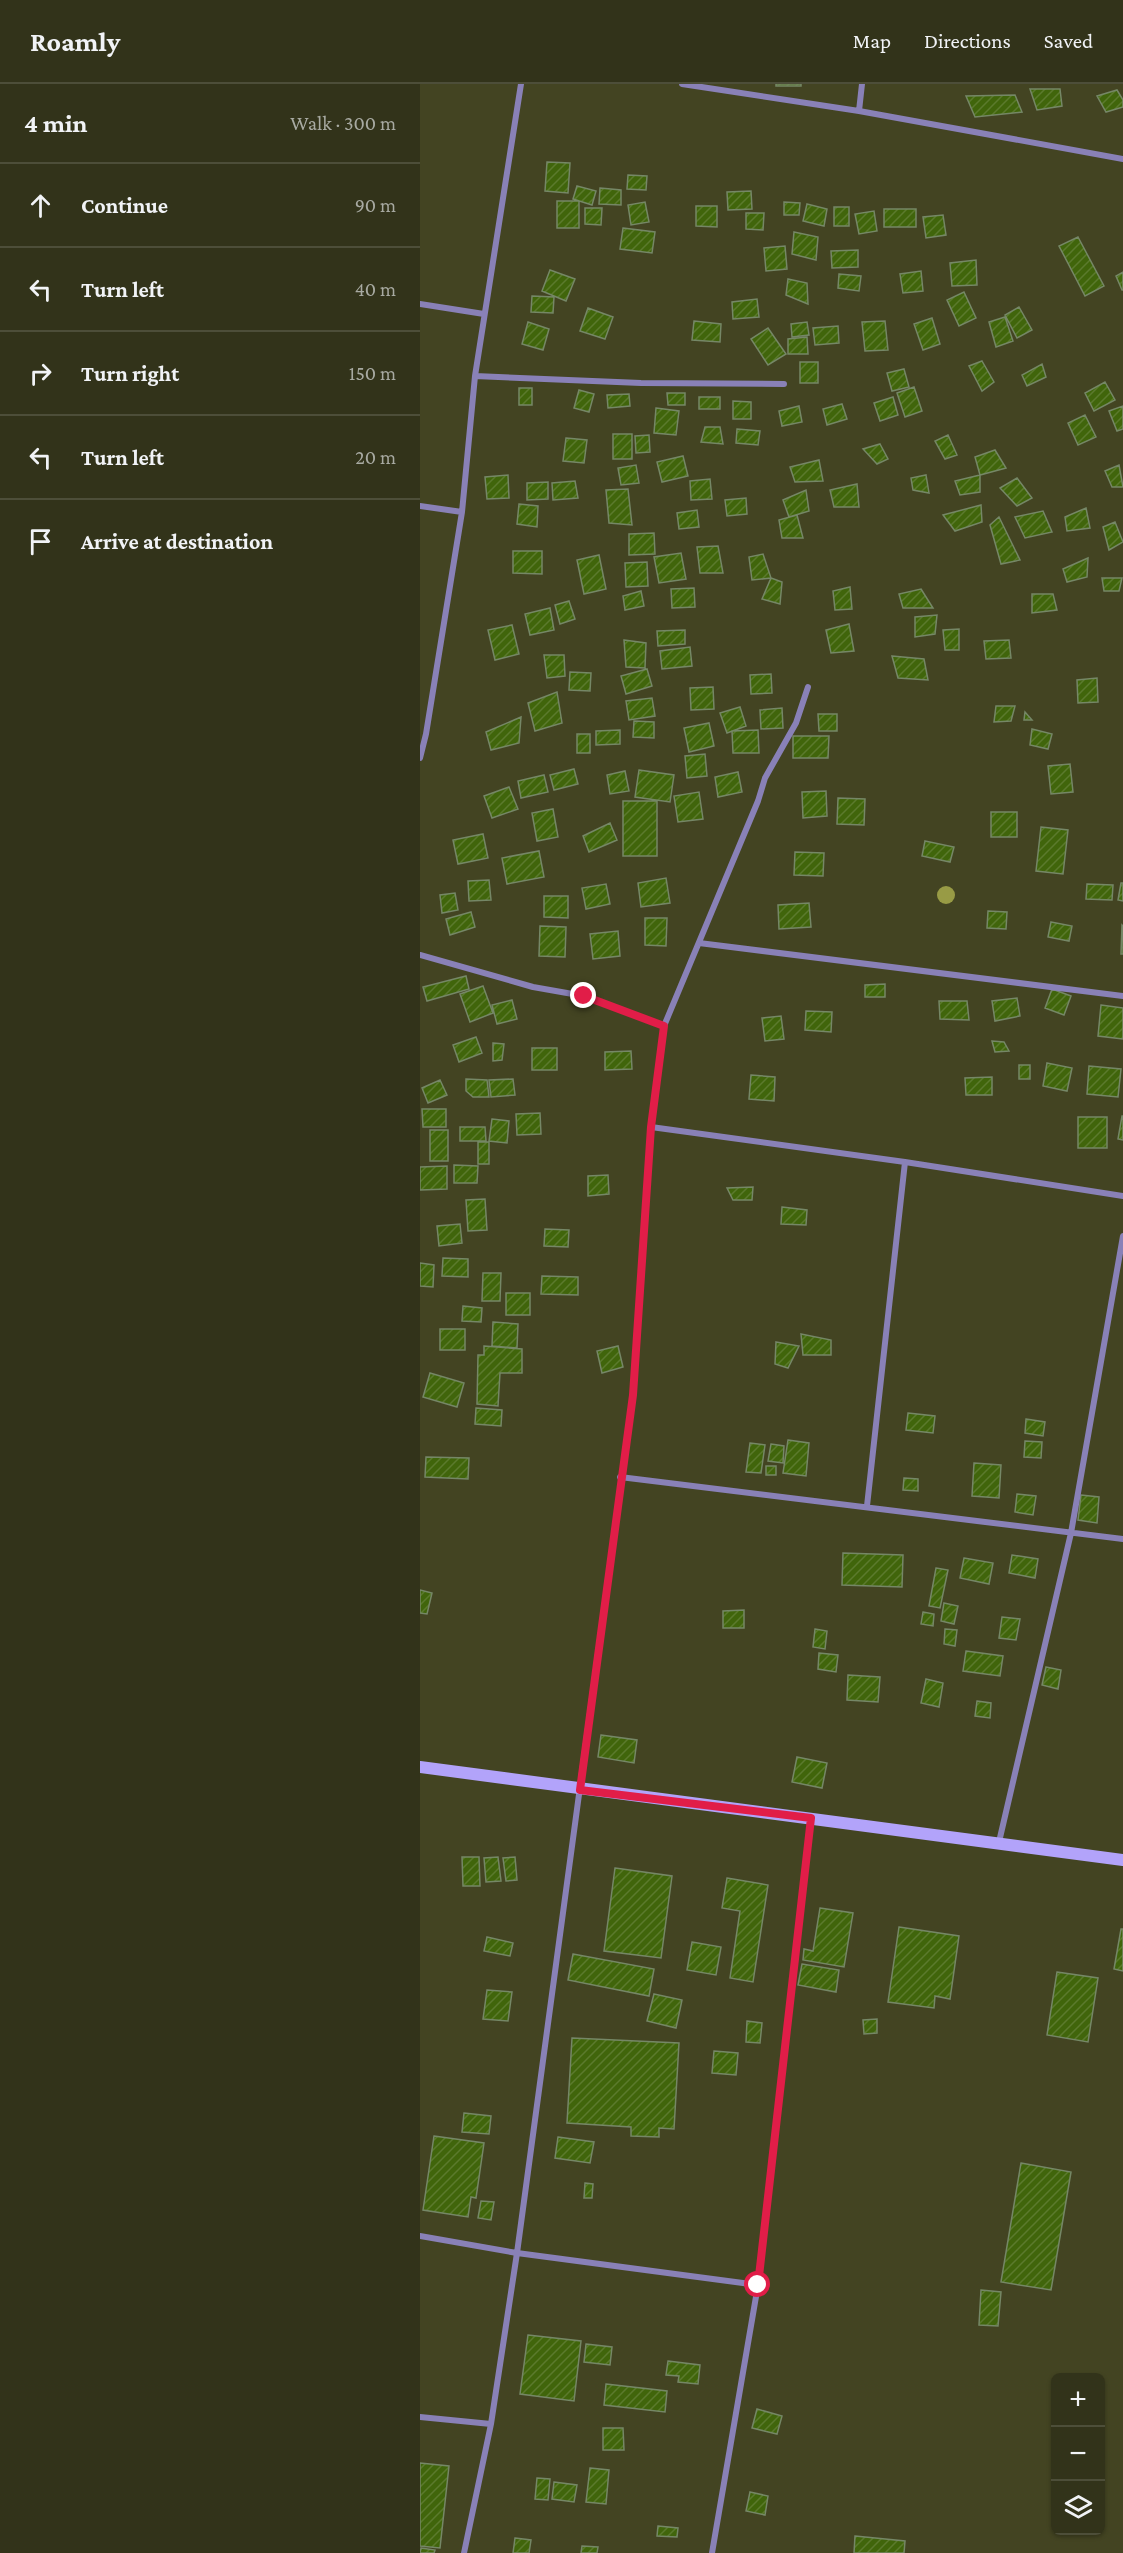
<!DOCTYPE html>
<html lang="en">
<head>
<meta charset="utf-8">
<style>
  body { margin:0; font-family:"Crimson Pro",serif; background:#3a3b23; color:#f1f3f6 }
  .controls { position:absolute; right:18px; bottom:18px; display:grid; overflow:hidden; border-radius:9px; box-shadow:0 2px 4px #0004 }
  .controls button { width:54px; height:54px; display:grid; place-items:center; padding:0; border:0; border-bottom:2px solid #4d4e39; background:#32331a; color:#f1f3f6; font:30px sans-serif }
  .stop { position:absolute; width:18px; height:18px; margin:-14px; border:4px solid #e11d48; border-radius:50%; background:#fff }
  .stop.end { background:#e11d48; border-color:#fff; box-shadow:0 2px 6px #0008 }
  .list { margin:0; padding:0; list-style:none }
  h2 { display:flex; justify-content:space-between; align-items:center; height:78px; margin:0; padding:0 24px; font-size:26px }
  h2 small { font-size:20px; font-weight:400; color:#a8aaa2 }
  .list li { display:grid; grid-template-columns:39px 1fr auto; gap:18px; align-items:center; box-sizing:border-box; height:84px; padding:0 24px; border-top:2px solid #4d4e39 }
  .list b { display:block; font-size:22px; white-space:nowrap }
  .list em { font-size:20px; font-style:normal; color:#a8aaa2 }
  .icon { flex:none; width:33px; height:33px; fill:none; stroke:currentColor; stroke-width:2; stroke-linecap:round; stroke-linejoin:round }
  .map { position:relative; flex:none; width:703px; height:2469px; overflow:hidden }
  header { display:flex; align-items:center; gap:36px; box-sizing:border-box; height:84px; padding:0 30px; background:#32331a; border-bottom:2px solid #4d4e39 }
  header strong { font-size:28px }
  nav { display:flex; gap:33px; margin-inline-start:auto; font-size:21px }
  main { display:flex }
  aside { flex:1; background:#32331a }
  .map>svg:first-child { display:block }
</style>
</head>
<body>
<header>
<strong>Roamly</strong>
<nav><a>Map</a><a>Directions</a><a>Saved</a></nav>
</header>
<main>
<aside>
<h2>4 min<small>Walk · 300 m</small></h2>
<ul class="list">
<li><svg class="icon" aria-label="ahead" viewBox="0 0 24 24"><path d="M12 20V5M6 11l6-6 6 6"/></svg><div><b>Continue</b></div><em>90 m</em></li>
<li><svg class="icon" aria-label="left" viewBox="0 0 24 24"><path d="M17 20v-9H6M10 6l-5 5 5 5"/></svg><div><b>Turn left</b></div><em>40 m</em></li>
<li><svg class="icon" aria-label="right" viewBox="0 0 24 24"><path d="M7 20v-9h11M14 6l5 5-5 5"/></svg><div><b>Turn right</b></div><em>150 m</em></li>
<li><svg class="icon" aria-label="left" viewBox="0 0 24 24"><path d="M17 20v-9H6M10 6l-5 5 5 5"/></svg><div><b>Turn left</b></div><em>20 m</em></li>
<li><svg class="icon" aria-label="arrive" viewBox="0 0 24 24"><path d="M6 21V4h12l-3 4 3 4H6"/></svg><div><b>Arrive at destination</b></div></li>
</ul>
</aside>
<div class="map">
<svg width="703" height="2469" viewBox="0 0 703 2469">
  <defs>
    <pattern id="building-hatch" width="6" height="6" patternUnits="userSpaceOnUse" patternTransform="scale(1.5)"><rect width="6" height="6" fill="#40650b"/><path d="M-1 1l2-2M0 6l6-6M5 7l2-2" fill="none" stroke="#5b7a2d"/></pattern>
  </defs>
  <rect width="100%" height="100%" fill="#434422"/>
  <path fill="url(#building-hatch)" stroke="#758766" stroke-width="1.5" d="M356 0H381V2H356Z
    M610 5H640L642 22 617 26Z
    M697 6 703 16V23L686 28 677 12Z
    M595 11 602 28 555 33 546 12Z
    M127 78 150 79 148 109 125 107Z
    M208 91 227 92 226 106 207 105Z
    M157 102 176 107 172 121 153 115Z
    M180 104 201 106V121L179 120Z
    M331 107 332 125 308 126 307 108Z
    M137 117H159V144H137Z
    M225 118 229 138 211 141 208 121Z
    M364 118 380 119 379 131H364Z
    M387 120 407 125 404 142 383 137Z
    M276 122H297V143L276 142Z
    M414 123H429V142H414Z
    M165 124H182L181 141 165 140Z
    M464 125H496V143H464Z
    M454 127 457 147 439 150 435 130Z
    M326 129H344L343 146 326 145Z
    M523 131 526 151 506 154 503 133Z
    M203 144 235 148 232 169 200 165Z
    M374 148 398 153 396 176 372 170Z
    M658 153 684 202 665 212 639 162Z
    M365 162 367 185 346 187 344 164Z
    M438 166V183L412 184 411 167Z
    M556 176 557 201 532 202 530 179Z
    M130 186 155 195 146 217 122 207Z
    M501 187 503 207 483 209 480 190Z
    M703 188V206H702L696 192Z
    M419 190 441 192 439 207 418 204Z
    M368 195 387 199 388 220 366 211Z
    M544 208 556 234 539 242 527 216Z
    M112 212 134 213 133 229 111 228Z
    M337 215 339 233 313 235 312 218Z
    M599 223 612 246 597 254 585 231Z
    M168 224 193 233 185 255 160 247Z
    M585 233 593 257 576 263 569 238Z
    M512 234 520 260 503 266 494 240Z
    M274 237 301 240 300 258 272 256Z
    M465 237 468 266 445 267 442 238Z
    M108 238 129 245 123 266 102 260Z
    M387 238 389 251 372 253 371 240Z
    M418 242 419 259 395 261 393 244Z
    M348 244 366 270 348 281 331 255Z
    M387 253 388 270H368V255Z
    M562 277 574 298 562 307 549 282Z
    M380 278H398V299H380Z
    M622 280 626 293 607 302 602 291Z
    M484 285 489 303 472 307 467 289Z
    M685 298 695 316 674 327 665 309Z
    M494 303 502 327 485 333 477 309Z
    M99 304H112V321H99Z
    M159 306 174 310 169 328 154 324Z
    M247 309H265V321H248Z
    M209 310 210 322 188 324 187 311Z
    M279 313H300V325H279Z
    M473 313 478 331 460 337 454 319Z
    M313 317 331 318V335H313Z
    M422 320 427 335 407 341 403 325Z
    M379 322 382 338 362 342 359 327Z
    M703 322V345L697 347 689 327Z
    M236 324 259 327 256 351 234 349Z
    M665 331 676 353 658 361 648 339Z
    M285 343H300L303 360 281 358Z
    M317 345 340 347 338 361 316 359Z
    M193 350H212V375H193Z
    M229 351 230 368 216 369 215 352Z
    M528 351 537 371 525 375 515 357Z
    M146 354 167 356 164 379 143 377Z
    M460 360 468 375 457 380 443 365Z
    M575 366 586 384 560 391 555 373Z
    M263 372 268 392 242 398 237 378Z
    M399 376 403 397 375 398 370 383Z
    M216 381 219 399 201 401 198 384Z
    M699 381 703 403H692L685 387Z
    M88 391 89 414 67 415 65 393Z
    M506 391 509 409 493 406 491 394Z
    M560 391V408L540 411 535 397Z
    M597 394 612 414 597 422 580 404Z
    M290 395 292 415 271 416 270 397Z
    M155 397 158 414 133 416 132 399Z
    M128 398V415L107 416V399Z
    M437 400 439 423H414L410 406Z
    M208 405 212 441 189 439 186 406Z
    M386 406 389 427 369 433 363 416Z
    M326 414 327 430 307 432 305 416Z
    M99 420 118 422 117 443 97 440Z
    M561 421 562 438 535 447 523 431Z
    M666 424 670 444 647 447 645 433Z
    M277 426 279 443 259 445 257 429Z
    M623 427 632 448 605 454 595 433Z
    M377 431 383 454H362L359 436Z
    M579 433 600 476 581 480 570 441Z
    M695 438 703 458 689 466 683 443Z
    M234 449 235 470 209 471V450Z
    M298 462 303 489H280L277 463Z
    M93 467H122V490L93 489Z
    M261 469 266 495 239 499 234 473Z
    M343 470 351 494 332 496 329 473Z
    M179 471 186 505 164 510 157 476Z
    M668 474 667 493 647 498 643 485Z
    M227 478 228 502 206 503 205 479Z
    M351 494 362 498 360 520 342 515Z
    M682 494H702L699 507H684Z
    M430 503 432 525 415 526 413 507Z
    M274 504 275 523 252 524 251 505Z
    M501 505 513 524H483L479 510Z
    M221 507 224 522 205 526 203 512Z
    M612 510H633L637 526 612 529Z
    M149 517 155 535 140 540 135 521Z
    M130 524 134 546 110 551 105 530Z
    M517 531 515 550 495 553V533Z
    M429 540 434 567 411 569 406 546Z
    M92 541 99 570 75 576 68 546Z
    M539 545V566H525L523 546Z
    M265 546V560L238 562 237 547Z
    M204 556 226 559 225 584 206 583Z
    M589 556 591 574 566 575 564 557Z
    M270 563 272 582 242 585 240 567Z
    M124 571H144L145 592 127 594Z
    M472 572 504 575 508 596 478 594Z
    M227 585 232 602 206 610 201 592Z
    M150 588 171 589 170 607 149 606Z
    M351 590 352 609 331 610 330 591Z
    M677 594 678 618 658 619 657 596Z
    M293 603 294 625 271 626 270 604Z
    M137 608 142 639 115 647 108 619Z
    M232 614 235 632 209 636 206 617Z
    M576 622H595L591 637 574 638Z
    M320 623 326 642 307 649 300 629Z
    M362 624 363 644 341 645 340 626Z
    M605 628 612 636H604Z
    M398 630H417V647H399Z
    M101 633 99 659 71 666 66 648Z
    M214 637 234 638V654L213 653Z
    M289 639 294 662 269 668 264 644Z
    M612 645 632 650 628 665 610 661Z
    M200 646V660L176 661V647Z
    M338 646 339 669H313L312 647Z
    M157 650H170V669H157Z
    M373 652H409L408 674H373Z
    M285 670 287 692 267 694 265 672Z
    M650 680 653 708 631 710 628 682Z
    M154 685 158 700 134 706 130 691Z
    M219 686 254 691 250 718 215 713Z
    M205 687 209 707 190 710 187 691Z
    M318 688 322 708 298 713 295 693Z
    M124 691 128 708 101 714 98 697Z
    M89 703 98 725 72 734 64 712Z
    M406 707 407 732 383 734 382 708Z
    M279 708 283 735 258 738 254 712Z
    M418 714 445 715 444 741 417 740Z
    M203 717H237V772H203Z
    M133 725 138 753 117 757 112 729Z
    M571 728H597V753H571Z
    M190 739 197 756 169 768 163 752Z
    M621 743 648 746 643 790 616 787Z
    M63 750 68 774 38 780 33 756Z
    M505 757 534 763 530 778 502 772Z
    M119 767 124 793 87 800 82 774Z
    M375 768 404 769 403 792 374 791Z
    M246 794 250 819 221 823 218 799Z
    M69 796 71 816 49 817 48 797Z
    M701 799H703V817L698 816Z
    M186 800 190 820 166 825 162 804Z
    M667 800 693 801 692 816 666 815Z
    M35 809 38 826 22 829 20 811Z
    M124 812H148V834L124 833Z
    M389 819 391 843 359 845 358 821Z
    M568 827 587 828 586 845 567 844Z
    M51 828 55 843 30 851 26 835Z
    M225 834H247L246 862 225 861Z
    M631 838 652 842 649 857 628 853Z
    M702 841 703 842V870H701Z
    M120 842 146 843 145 873 119 872Z
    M198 847 200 872 173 875 170 850Z
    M46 892 49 905 7 917 3 903Z
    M465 900V913H445V901Z
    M63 902 73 929 50 938 40 910Z
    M632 905 651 912 644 931 625 924Z
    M597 914 600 932 575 937 572 917Z
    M92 916 97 935 77 940 72 921Z
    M519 917H547L549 936 520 935Z
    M681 921 703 924V955L678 952Z
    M386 927 412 928 411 948 385 946Z
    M361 932 364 955 345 957 342 934Z
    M56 953 62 969 39 978 33 961Z
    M572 957 584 958 589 967 575 968Z
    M73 959 84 960 82 976 73 977Z
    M112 964H137V986H112Z
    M211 967 212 985 185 986V968Z
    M627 979 652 984 647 1007 623 1002Z
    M599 981H610V995H599Z
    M669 982 701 985 698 1013 667 1010Z
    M331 991 355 993 354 1017 329 1015Z
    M572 993V1011H546L545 994Z
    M46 995 67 996 69 1013H53L46 1007Z
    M93 995 95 1011 71 1013 69 996Z
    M20 996 27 1011 8 1019 2 1004Z
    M2 1025H26V1043H3Z
    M120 1029 121 1050 97 1051 96 1030Z
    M702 1032H703V1056L698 1055Z
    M658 1033H687V1064H658Z
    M72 1035 89 1037 87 1059 69 1057Z
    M40 1043H65L66 1057H40Z
    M10 1046H28V1077H10Z
    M58 1058H69V1080H58Z
    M34 1081 58 1082 57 1099H34Z
    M27 1082V1105L0 1106V1083Z
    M188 1091 189 1110 168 1112V1092Z
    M333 1103 332 1116H313L307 1104Z
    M65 1115 67 1146 48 1147 46 1116Z
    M362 1123 387 1126 386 1141 361 1140Z
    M40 1140 42 1159 19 1162 17 1142Z
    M125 1145 149 1146 148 1163 124 1162Z
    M23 1174 48 1175V1193L22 1192Z
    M0 1179 14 1181 13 1203 0 1202Z
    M63 1189H81L80 1217H62Z
    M122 1192 158 1193V1211L121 1210Z
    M86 1209H110V1231H86Z
    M43 1222 62 1224 61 1238 42 1237Z
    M73 1238 98 1240 97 1264 72 1262Z
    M20 1245H45V1266H20Z
    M381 1250 411 1256V1271H383Z
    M356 1258 379 1262 368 1284 355 1280Z
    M64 1262 102 1265V1289H80L78 1322 57 1320 58 1271H64Z
    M198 1262 203 1283 182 1289 177 1267Z
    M10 1289 44 1299 37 1323 3 1313Z
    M56 1324 82 1326 81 1342 55 1340Z
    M488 1329 515 1332 513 1349 486 1346Z
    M606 1335 625 1338 623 1352 605 1349Z
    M368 1356 389 1359 386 1392 363 1389Z
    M605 1357 622 1358 621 1374 604 1373Z
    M330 1359 345 1361 341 1389 326 1388Z
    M351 1360 364 1362 363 1379 348 1377Z
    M6 1373 49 1374 48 1395 5 1393Z
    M554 1379 581 1381 579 1414 552 1412Z
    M346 1382H356V1391H346Z
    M484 1394 498 1395V1407L483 1406Z
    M597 1410 616 1412 613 1431 595 1428Z
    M661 1411 679 1413 677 1439 658 1436Z
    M423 1469 483 1471 482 1503 422 1501Z
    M592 1471 618 1475 615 1494 589 1489Z
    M544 1474 573 1479 569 1500 540 1494Z
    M516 1484 528 1486 520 1524 509 1522Z
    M0 1506 12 1509 7 1530 0 1529Z
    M524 1519 538 1522 534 1540 521 1537Z
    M324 1526V1544H303V1527Z
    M503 1528 514 1530 513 1542 501 1540Z
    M582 1533 600 1535 596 1556 579 1554Z
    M395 1545 407 1547 405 1565 393 1563Z
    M525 1545 537 1546 535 1562 524 1560Z
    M546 1567 583 1572 580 1592 543 1587Z
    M399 1569 418 1571 416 1588 398 1585Z
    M626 1583 641 1586 638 1605 622 1601Z
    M428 1591 460 1593 458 1618 427 1616Z
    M506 1595 523 1599 519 1623 501 1619Z
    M557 1617 571 1619 570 1634 555 1632Z
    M181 1651 217 1656 214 1679 178 1673Z
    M377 1673 407 1679 402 1704 372 1698Z
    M42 1773H59L60 1802H43Z
    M78 1773 81 1797 66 1798 64 1774Z
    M95 1773 97 1796 86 1797 83 1774Z
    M195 1784 252 1792 241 1874 184 1867Z
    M307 1794 348 1801 333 1898 310 1894 320 1827 302 1824Z
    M400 1824 433 1829 424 1883 383 1876 384 1865 393 1867Z
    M479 1843 539 1852 530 1915 515 1912 514 1924 468 1918Z
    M701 1845H703V1887L694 1885Z
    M67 1853 93 1859 90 1872 64 1867Z
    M272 1858 301 1863 296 1891 267 1886Z
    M153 1870 234 1885 229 1912 148 1896Z
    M382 1880 419 1886 416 1908 378 1901Z
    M637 1888 678 1894 668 1958 627 1951Z
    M67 1906 92 1908 88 1937 63 1935Z
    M234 1910 262 1916 256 1944 227 1937Z
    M457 1935V1949L444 1950 443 1936Z
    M327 1937 342 1939 340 1959 326 1958Z
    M152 1954 259 1959 254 2045 239 2044V2053L211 2052V2043L147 2039Z
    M294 1967 318 1969 316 1991 292 1989Z
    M44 2029 71 2032 69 2050 42 2048Z
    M14 2052 64 2059 56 2114 51 2113 48 2133 3 2126Z
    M138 2053 174 2058 170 2079 135 2074Z
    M601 2079 651 2088 631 2206 581 2198Z
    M165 2099 173 2100 172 2114H164Z
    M61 2117 74 2118 71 2136 58 2134Z
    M561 2206 581 2208 578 2242 559 2241Z
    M108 2251 161 2257 154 2317 100 2310Z
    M166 2260 192 2263 190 2281 164 2278Z
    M248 2277 280 2281 278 2300 258 2298 259 2292 246 2291Z
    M186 2300 247 2307 245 2328 184 2321Z
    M337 2325 362 2332 357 2350 332 2344Z
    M183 2344H203L204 2366H183Z
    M0 2379 29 2382 20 2464 0 2462Z
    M170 2384 189 2386 186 2420 166 2418Z
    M117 2394 130 2395 128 2416 115 2415Z
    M134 2398 157 2401 154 2418 132 2415Z
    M330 2408 348 2412 345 2431 326 2427Z
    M238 2442 258 2444 257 2453 237 2452Z
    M435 2452 485 2457 484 2469H434Z
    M95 2454 111 2456 109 2469H93Z
    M162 2462 178 2463 177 2469H161Z
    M1 2464 15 2466 14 2469H0Z"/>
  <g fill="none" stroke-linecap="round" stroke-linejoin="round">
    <path stroke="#8981b7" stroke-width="6" d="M262 0 439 27 703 75
      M439 27 442 0
      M0 220 64 230
      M55 292 221 299 364 300
      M0 422 42 428
      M0 674 6 650 42 428 55 292 101 0
      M279 859 703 912
      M0 871 113 903 164 912 244 942 231 1043 213 1311 97 2169 71 2340 44 2469
      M244 942 338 717 345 694 376 639 388 603
      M231 1043 485 1078 703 1112
      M200 1393 703 1455
      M447 1422 485 1078
      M579 1758 651 1449 703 1152
      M0 2152 97 2169 338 2201
      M0 2333 71 2340
      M292 2469 338 2201 391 1735"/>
    <path stroke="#b2a3fa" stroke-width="12" d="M0 1683 703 1776"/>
  </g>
  <circle fill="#989b45" cx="526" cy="811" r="9"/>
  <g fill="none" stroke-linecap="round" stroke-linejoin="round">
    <path stroke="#e11d48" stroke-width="8" d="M164 912 244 942 231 1043 213 1311 160 1706 391 1734 338 2201"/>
  </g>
</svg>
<div class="controls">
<button>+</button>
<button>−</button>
<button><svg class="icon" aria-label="layers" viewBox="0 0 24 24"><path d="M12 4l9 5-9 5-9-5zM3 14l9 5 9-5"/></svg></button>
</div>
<div class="stop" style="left:338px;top:2201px"></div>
<div class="stop end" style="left:164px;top:912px"></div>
</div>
</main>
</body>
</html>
